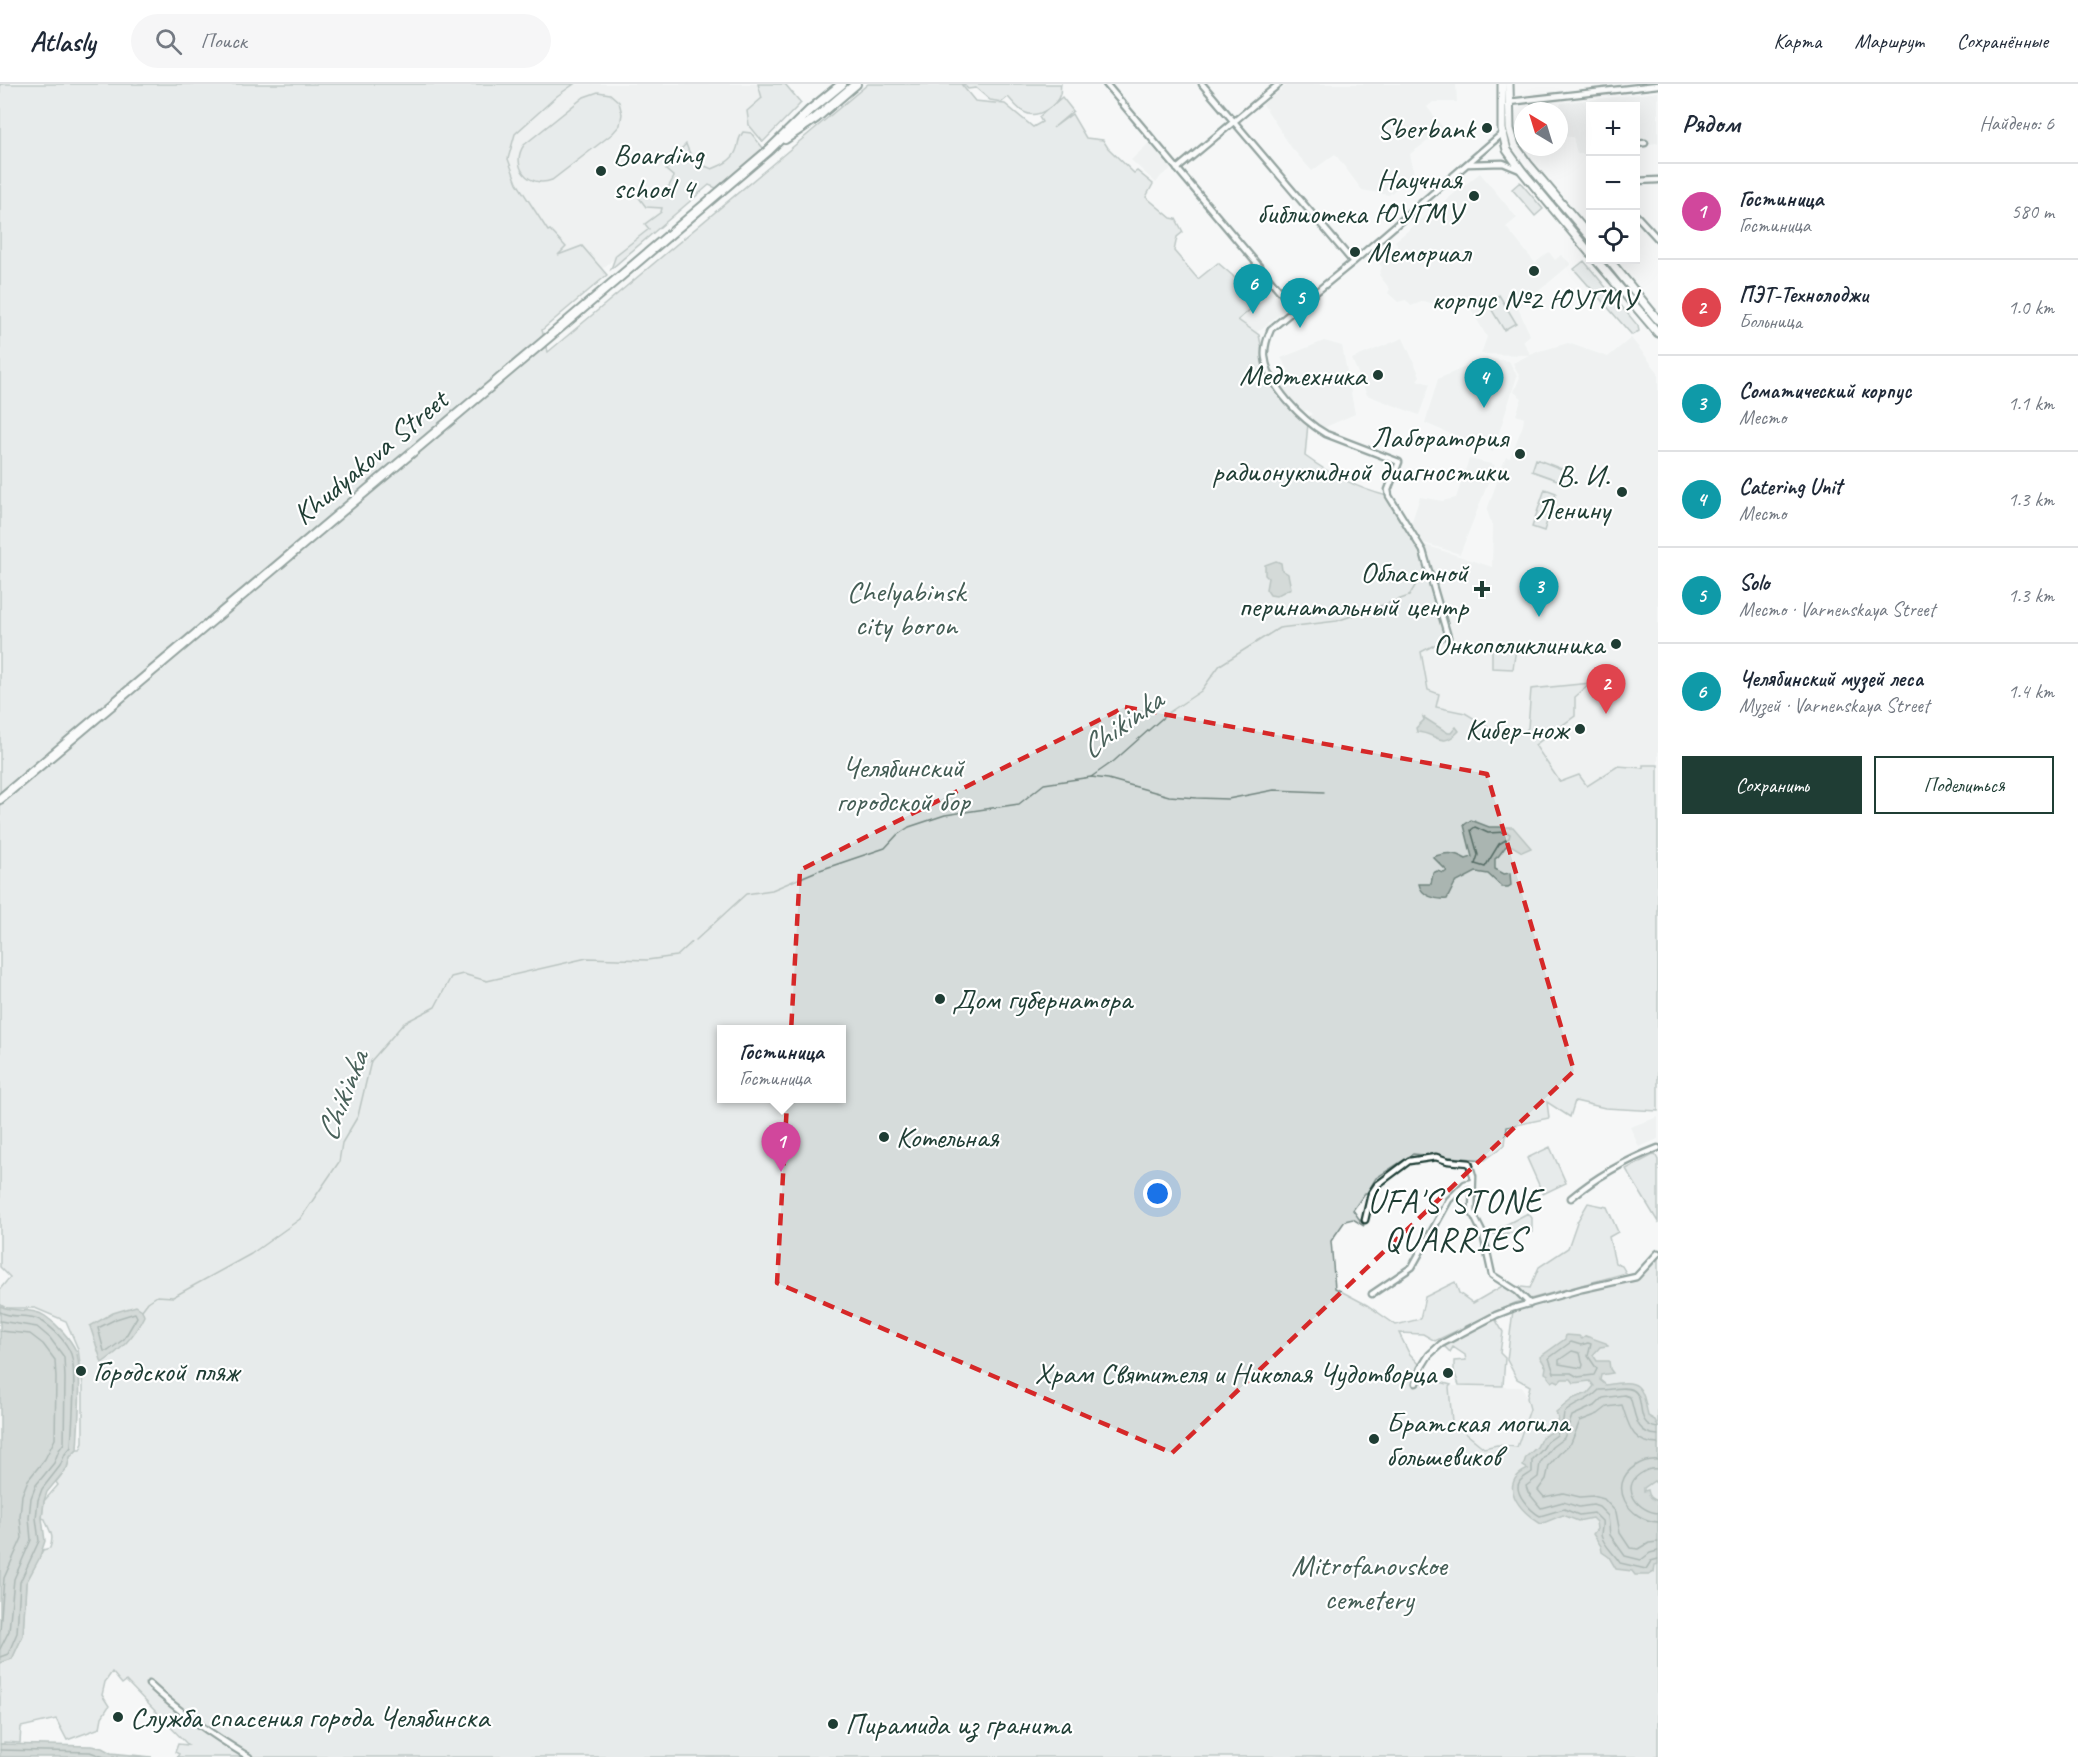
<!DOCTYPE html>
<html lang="ru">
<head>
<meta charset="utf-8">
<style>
  body { margin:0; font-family:Caveat,sans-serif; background:#f6f6f7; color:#1f2937 }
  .controls { position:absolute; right:18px; top:18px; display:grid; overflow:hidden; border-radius:0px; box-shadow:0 6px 24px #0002 }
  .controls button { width:54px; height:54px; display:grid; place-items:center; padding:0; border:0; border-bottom:2px solid #e0e1e3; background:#fff; color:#1f2937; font:30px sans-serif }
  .compass { position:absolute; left:1514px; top:18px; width:54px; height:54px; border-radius:50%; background:#fff; box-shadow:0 6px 24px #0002; rotate:322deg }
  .you { position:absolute; left:1158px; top:1110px; width:21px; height:21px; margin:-15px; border:4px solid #fff; border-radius:50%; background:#1a73e8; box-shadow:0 0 0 9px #1a73e833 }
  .badge { display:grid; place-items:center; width:39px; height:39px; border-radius:50%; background:#1f3d34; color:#fff; font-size:20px; font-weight:700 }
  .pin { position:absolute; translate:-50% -50px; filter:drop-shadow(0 2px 3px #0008) }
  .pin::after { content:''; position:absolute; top:32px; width:21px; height:18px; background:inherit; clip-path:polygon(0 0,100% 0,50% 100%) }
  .popup { position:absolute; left:717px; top:941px; width:129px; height:78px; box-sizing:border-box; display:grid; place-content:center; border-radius:0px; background:#fff; filter:drop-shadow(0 2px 4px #0005); font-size:20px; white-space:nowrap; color:#747a83 }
  .popup b { font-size:22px; color:#1f2937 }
  .popup::after { content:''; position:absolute; left:50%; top:100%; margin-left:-12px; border:12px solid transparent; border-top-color:#fff }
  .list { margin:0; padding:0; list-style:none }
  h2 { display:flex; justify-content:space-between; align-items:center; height:78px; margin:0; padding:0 24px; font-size:26px }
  h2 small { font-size:20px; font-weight:400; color:#747a83 }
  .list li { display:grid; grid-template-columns:39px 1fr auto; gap:18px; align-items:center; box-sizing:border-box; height:96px; padding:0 24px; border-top:2px solid #e0e1e3 }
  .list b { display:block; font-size:22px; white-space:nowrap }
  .list p { margin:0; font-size:20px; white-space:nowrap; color:#747a83 }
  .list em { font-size:20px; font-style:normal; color:#747a83 }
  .actions { display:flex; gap:12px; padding:18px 24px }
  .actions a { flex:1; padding:14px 0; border:2px solid #1f3d34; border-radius:0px; text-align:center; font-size:21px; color:#1f3d34 }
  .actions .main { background:#1f3d34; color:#fff }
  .icon { flex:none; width:33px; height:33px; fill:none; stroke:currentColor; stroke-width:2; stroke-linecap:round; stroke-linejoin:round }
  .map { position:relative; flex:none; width:1658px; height:1673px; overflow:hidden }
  header { display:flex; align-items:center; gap:36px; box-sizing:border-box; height:84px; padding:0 30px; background:#fff; border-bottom:2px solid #e0e1e3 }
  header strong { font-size:28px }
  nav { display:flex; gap:33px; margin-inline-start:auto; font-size:21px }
  .search { width:420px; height:54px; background:#f6f6f7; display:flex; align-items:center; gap:15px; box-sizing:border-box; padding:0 21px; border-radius:33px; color:#747a83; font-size:22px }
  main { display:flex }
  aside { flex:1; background:#fff }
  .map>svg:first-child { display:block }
</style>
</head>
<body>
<header>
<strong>Atlasly</strong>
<div class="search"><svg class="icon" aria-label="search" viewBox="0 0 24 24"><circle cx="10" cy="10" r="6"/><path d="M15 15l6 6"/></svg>Поиск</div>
<nav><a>Карта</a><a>Маршрут</a><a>Сохранённые</a></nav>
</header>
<main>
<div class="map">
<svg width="1658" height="1673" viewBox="0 0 1658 1673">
  <rect width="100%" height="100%" fill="#f6f7f7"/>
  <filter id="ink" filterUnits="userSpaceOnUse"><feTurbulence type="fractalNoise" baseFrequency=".0167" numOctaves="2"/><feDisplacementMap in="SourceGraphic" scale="12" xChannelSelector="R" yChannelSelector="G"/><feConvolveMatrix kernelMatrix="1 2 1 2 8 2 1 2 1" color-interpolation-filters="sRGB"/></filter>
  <g filter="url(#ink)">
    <path fill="#e6e9e8" d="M574 0H781L798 20 602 185 582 162 557 172 548 147 517 99 508 75 515 50 557 12Z
      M1288 0H1456L1457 18H1433L1427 23 1444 45 1410 70 1414 89 1389 111 1362 106 1335 70 1312 87 1291 63 1263 20Z
      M1658 8V59L1648 60V55L1636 56V22H1590V70H1577L1573 53 1560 52 1559 27 1561 19Z
      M1149 59 1171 85 1161 92 1156 99 1131 76Z
      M1480 89 1517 134 1506 143 1535 179 1549 168 1555 176 1561 171 1571 180 1518 224 1530 251 1523 257 1530 270 1568 259 1608 273 1631 254 1658 288V824L1587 702 1561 699 1535 661 1439 640 1411 566 1434 552 1450 553 1428 477 1423 463 1425 461 1492 483 1493 444 1487 426 1504 378 1506 373 1510 374 1523 341 1524 334 1516 331 1522 314 1514 308 1520 293 1513 279 1529 271 1481 270 1487 253 1468 220 1453 226 1446 218 1441 222 1424 217 1411 222 1406 216 1398 218 1388 209 1390 205 1379 191 1382 183 1378 178 1398 161 1395 157Z
      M1272 207 1287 224 1252 252 1235 239Z
      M1403 254 1420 292 1417 296 1430 300 1419 331 1367 311 1352 275Z
      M1324 257 1342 262 1355 330 1321 345 1308 333 1312 330 1307 326 1303 328 1300 325 1285 309 1279 297 1283 294 1278 282 1283 280 1285 288 1289 286 1281 274Z
      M1486 274 1509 277 1517 292 1493 368 1425 339 1438 295Z
      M1469 375 1495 381 1460 470 1421 458 1410 443 1420 413 1442 417 1456 414Z
      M1658 1033V1055L1639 1063 1630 1043Z
      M1450 1302 1523 1303 1529 1326 1516 1362 1498 1361 1484 1363 1469 1352 1459 1339 1450 1337Z"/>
    <path fill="#d6dcdb" stroke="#7a8c88" stroke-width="1.5" fill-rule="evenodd" d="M0 0H574L557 12 515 50 508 75 517 99 548 147 550 146 566 163 558 171 582 162 607 191 542 246 548 268 868 0H961L975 17 1005 20 1033 43 1042 38 1039 33 1062 13 1073 27 1053 44 1072 30 1086 54 1103 56 1108 64 1134 89 1137 87 1153 100 1146 113 1171 134 1176 135 1183 148 1177 153 1174 167 1198 195 1218 179 1232 191 1258 219 1238 236 1259 251C1262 267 1271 298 1280 311 1288 321 1299 330 1308 339L1305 372C1331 391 1356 404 1387 412L1422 468 1446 555 1421 568 1428 606 1439 610 1436 623 1465 629 1485 641 1495 649 1522 650 1528 644 1531 605 1591 599 1575 613V632L1535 661 1560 698 1579 691 1587 702 1618 682 1643 684V681H1658V1027L1605 1024 1575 1017 1570 1033 1547 1018 1549 1034 1507 1043 1505 1061 1485 1076 1413 1070 1376 1094 1367 1109H1365L1353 1126 1364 1142 1353 1135 1345 1137 1331 1157 1335 1204 1367 1221 1396 1241 1420 1235 1425 1213 1455 1198 1459 1209 1473 1219 1504 1201 1530 1204 1539 1183 1568 1164 1577 1138 1588 1119 1607 1123 1618 1148 1609 1153 1615 1179 1622 1182 1626 1189 1515 1219 1435 1257 1423 1250 1399 1249 1409 1269 1420 1281 1417 1284 1422 1293 1451 1301 1449 1303 1452 1338 1484 1364 1497 1361 1517 1363 1530 1325 1527 1314 1530 1302 1517 1295 1507 1276 1513 1226 1582 1206 1637 1193 1658 1171V1673H177L179 1670 175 1668 178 1660 188 1661 126 1597 122 1600 112 1588 105 1598 102 1611 109 1622 102 1633 100 1644 67 1656 56 1635 21 1643 20 1659 4 1658V1660H0V1579L12 1575 23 1551 26 1499 43 1466 50 1464C55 1449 49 1448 45 1435L42 1434 44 1417 58 1401 56 1398 67 1384 70 1373 77 1366H80L83 1359V1301L78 1265 66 1237 35 1224H6L0 1220V1205L10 1193 0 1183ZM721 946H841V1014H721Z
      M758 0H785L801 19 763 58 749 41 747 27 762 14Z
      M963 0H1061C1060 3 1061 6 1060 10 1057 21 1038 35 1026 29 1019 27 1013 18 1008 13L1002 18 990 16 976 4 968 5Z
      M598 8 610 10 619 18 622 30 620 41 612 50 552 96C528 105 510 81 524 61L584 13Z
      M743 48 751 49 763 64 716 104 709 101 611 185 616 171 649 145 645 140 661 128 662 124 646 123 637 111 645 107 656 112 669 102 674 93 666 86 679 67 686 60C692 77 695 78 712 85 721 81 732 77 736 67 740 58 736 58 743 48Z
      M1520 98 1543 125 1535 132 1512 105Z
      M1584 177 1638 242 1639 247 1632 251 1574 185Z
      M1499 211 1516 239 1504 246 1487 218Z
      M1536 375 1564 386 1560 397 1532 387Z
      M1545 405 1556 409 1544 447 1532 443Z
      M1492 563 1516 564 1513 585 1492 584Z
      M1550 1063 1566 1099 1543 1110 1527 1074Z
      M1655 1070 1658 1076V1138L1626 1085Z
      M1528 1129 1532 1134V1148L1494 1150V1147Z
      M1494 1233 1503 1248 1500 1269 1505 1274 1503 1302 1459 1301 1454 1287V1277L1466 1276 1465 1271 1453 1263 1450 1268 1443 1261Z"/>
    <path fill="#aab5b1" stroke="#72857f" stroke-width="1.5" d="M1276 477 1281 479 1282 486 1288 490 1291 504 1276 512 1270 511 1266 505 1268 494 1265 491V481Z
      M1423 633 1448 649H1451L1456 643 1459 647C1441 666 1437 649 1417 648L1416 644 1424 636Z
      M1471 736 1489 743H1513L1531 764 1522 768 1509 760C1502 764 1502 771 1495 775V785L1504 790 1510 789 1511 801 1508 803H1502L1488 790 1476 788 1455 799 1447 815C1436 816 1421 812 1419 800H1431L1433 789 1437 787 1444 789 1447 787 1433 773C1446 768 1454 768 1466 775L1472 773 1464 741Z
      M0 1222C14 1229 32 1223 45 1232 57 1240 70 1254 76 1267 83 1284 78 1345 77 1366L70 1373 67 1384 47 1408 44 1417 42 1434 45 1457 39 1475 26 1499 23 1551 12 1575 0 1579Z
      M136 1222 142 1226 144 1232C134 1253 121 1266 102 1279L90 1242 113 1229Z
      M1566 1251 1579 1252 1582 1255 1586 1252 1606 1259 1608 1262 1600 1263 1593 1271 1597 1277H1609L1610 1285 1613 1289 1601 1291 1600 1296 1606 1301C1640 1295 1642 1300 1648 1332L1655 1336 1658 1343V1401L1654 1397 1644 1404V1407L1648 1406C1649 1413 1652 1415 1658 1417V1480L1655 1481 1654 1488 1649 1491H1635L1632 1487 1616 1485 1609 1473 1602 1468 1601 1462 1593 1450 1597 1445 1596 1438 1592 1434 1578 1437 1563 1431 1541 1440C1520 1428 1496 1399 1528 1385L1523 1382 1526 1373 1537 1363 1542 1353 1552 1348 1558 1334 1556 1328 1574 1314 1588 1309 1594 1302 1590 1297 1574 1299 1571 1295H1562L1559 1298 1555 1296 1552 1298 1548 1293V1291L1545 1289 1546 1283 1540 1273 1565 1255Z
      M0 1660 91 1662 102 1664 111 1669 152 1673H0Z"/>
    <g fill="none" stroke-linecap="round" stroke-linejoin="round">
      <path stroke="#576d66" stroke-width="1.5" d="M1475 743 1488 749 1506 748 1510 750 1509 754 1499 760 1485 783 1475 780 1478 771 1471 746Z
        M0 1228C12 1235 28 1229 40 1236 52 1243 66 1257 71 1270 77 1288 72 1342 71 1363L65 1370 60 1382 42 1405 38 1416 36 1434 39 1457 20 1498 17 1549 8 1570 0 1573
        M135 1229 137 1233 124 1255 108 1267H104L98 1244 116 1235Z
        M0 1237 37 1243 50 1254 64 1273 65 1294 64 1359 59 1366 54 1379 36 1401 31 1414 29 1434 31 1456 14 1495 9 1547 0 1565
        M0 1247 30 1250 43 1260 55 1276 56 1294 55 1355 45 1375 28 1396 22 1411 20 1433 22 1454 4 1494 0 1546
        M1571 1258 1581 1261 1588 1259 1591 1260 1588 1272 1597 1285 1594 1291 1578 1293 1571 1289H1554L1549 1274Z
        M1572 1267 1580 1269 1583 1281 1582 1284 1559 1280V1276Z
        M1658 1344C1633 1341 1647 1314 1633 1306 1623 1301 1610 1307 1599 1306 1588 1318 1576 1318 1564 1329L1563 1336 1557 1351 1547 1358 1542 1366 1532 1376V1388C1528 1391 1523 1393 1520 1397 1512 1408 1531 1427 1540 1432L1564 1425 1579 1431 1594 1429 1602 1437C1603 1442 1601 1447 1601 1451 1602 1459 1616 1472 1620 1479L1646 1485 1651 1477 1658 1475
        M1658 1351C1634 1350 1636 1330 1630 1313L1624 1311 1603 1314 1596 1321 1572 1332 1564 1354 1552 1363 1540 1379 1538 1393 1526 1402 1528 1408 1541 1424 1563 1418 1579 1423 1593 1421 1599 1423 1608 1432 1610 1451 1625 1472 1641 1476 1650 1469 1658 1467
        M1658 1360C1631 1359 1629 1341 1622 1321L1607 1323 1598 1330 1580 1337 1571 1359 1559 1370 1549 1382 1546 1395 1538 1406 1544 1413 1563 1409 1580 1413 1593 1412 1604 1415 1616 1428 1620 1449 1630 1464 1639 1465 1649 1459 1658 1458
        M1658 1376C1649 1375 1643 1377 1635 1382 1606 1401 1629 1437 1658 1438
        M1658 1385C1650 1384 1646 1386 1640 1390 1619 1404 1639 1428 1658 1429
        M0 1666 90 1668 104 1673"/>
      <path stroke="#72857f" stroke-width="1.5" d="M1091 693 1108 695 1169 712 1197 714 1228 715 1274 706 1324 708
        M820 786 885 764 897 751 909 743 945 731 1019 720 1044 700 1091 693 1114 677 1168 629 1201 607 1220 581 1279 544 1337 537 1409 512 1422 490
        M696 856 746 810 772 806 817 787
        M142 1226 148 1218 157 1212 173 1213 251 1170 300 1135 339 1078 342 1059 358 1032 371 977 404 939 435 923 451 893 463 890 487 897 587 874 647 876 677 872 692 858"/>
      <g stroke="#1f3d34" stroke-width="9">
        <path id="minor" d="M1106 0 1295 225
          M1202 0 1353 178
          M1509 18 1658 1
          M1636 60 1645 59
          M1468 80 1503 79 1520 86
          M1177 85 1279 0
          M1636 97 1658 96
          M1636 131 1658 155
          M1448 553 1423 467 1389 412 1388 406 1399 378 1326 350C1302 336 1268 302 1265 273 1264 264 1267 254 1271 245L1353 178 1503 49
          M1571 1114C1596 1093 1627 1076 1658 1064
          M1365 1136 1371 1110 1377 1101 1409 1077 1436 1073 1448 1077 1469 1079 1473 1092 1472 1128 1483 1150 1492 1191 1517 1207 1530 1220
          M1372 1210 1412 1183 1449 1116 1465 1100 1472 1098
          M1416 1299 1421 1284 1429 1271 1441 1260 1496 1231 1514 1224 1582 1205 1636 1193 1658 1169
          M149 1600C179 1628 214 1652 249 1673"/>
      </g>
      <g stroke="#1f3d34" stroke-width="11">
        <path id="secondary" d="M1502 0V45L1507 66 1522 87 1590 169
          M1509 0 1510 45 1515 62 1528 80 1590 153
          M1596 176 1658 249
          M1609 176 1658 236"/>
      </g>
      <g stroke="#1f3d34" stroke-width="12">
        <path id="primary" d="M785 55 816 34 856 0
          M0 715 536 264 769 66 809 27 842 0"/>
      </g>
      <use href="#minor" stroke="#fff" stroke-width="4.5"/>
      <use href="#secondary" stroke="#fff" stroke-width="7"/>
      <use href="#primary" stroke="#fff" stroke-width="8"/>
    </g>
  </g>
  <path d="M0 0H1658V1673H0ZM1125 623 1487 690 1574 987 1172 1369 777 1199 800 786Z" fill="#f6f7f7" fill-opacity=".55" fill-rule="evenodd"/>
  <path fill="none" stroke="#d62828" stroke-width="4.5" stroke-dasharray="12 8" stroke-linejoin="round" d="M1125 623 1487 690 1574 987 1172 1369 777 1199 800 786Z"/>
  <g fill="#1f3d34" stroke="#fff" stroke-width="2">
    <circle cx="1487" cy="44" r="6"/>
    <circle cx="601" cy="87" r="6"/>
    <circle cx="1474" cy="112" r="6"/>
    <circle cx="1355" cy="168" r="6"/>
    <circle cx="1534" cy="187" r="6"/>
    <circle cx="1378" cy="291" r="6"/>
    <circle cx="1520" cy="370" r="6"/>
    <circle cx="1622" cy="408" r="6"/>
    <path d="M1479 496h6v6h6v6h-6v6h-6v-6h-6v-6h6z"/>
    <circle cx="1616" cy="560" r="6"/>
    <circle cx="1580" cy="645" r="6"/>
    <circle cx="940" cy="915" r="6"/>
    <circle cx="884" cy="1053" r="6"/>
    <circle cx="81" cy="1287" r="6"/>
    <circle cx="1448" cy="1289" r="6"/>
    <circle cx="1374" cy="1355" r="6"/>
    <circle cx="118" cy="1633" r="6"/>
    <circle cx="833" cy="1640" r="6"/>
  </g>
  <g text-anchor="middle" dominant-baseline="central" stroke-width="4.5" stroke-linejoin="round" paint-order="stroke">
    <g font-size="30" fill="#1f3d34" stroke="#fff" text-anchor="end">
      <text x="1475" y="44">Sberbank</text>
      <text x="613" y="70" text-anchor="start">Boarding<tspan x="613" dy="34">school 4</tspan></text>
      <text x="1462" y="95">Научная<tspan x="1462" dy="34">библиотека ЮУГМУ</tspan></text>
      <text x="1367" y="168" text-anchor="start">Мемориал</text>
      <text x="1534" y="215" text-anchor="middle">корпус №2 ЮУГМУ</text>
      <text x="1366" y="291">Медтехника</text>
      <text x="1508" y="353">Лаборатория<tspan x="1508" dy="34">радионуклидной диагностики</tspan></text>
      <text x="1610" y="391">В. И.<tspan x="1610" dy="34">Ленину</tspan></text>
      <text x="1468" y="488">Областной<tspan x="1468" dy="34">перинатальный центр</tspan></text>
      <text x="1604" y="560">Онкополиклиника</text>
      <text x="1568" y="645">Кибер-нож</text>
      <text x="952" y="915" text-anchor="start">Дом губернатора</text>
      <text x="896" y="1053" text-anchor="start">Котельная</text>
      <text x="93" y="1287" text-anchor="start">Городской пляж</text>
      <text x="1436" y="1289">Храм Святителя и Николая Чудотворца</text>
      <text x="1386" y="1338" text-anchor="start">Братская могила<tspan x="1386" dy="34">большевиков</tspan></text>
      <text x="130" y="1633" text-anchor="start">Служба спасения города Челябинска</text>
      <text x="845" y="1640" text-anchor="start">Пирамида из гранита</text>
    </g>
    <g font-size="30" fill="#1f3d34" stroke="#fff">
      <text transform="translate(370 373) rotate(-40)">Khudyakova Street</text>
    </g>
    <g font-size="30" fill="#445d55" stroke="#fff">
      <text x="906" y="507">Chelyabinsk<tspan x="906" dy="34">city boron</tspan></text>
      <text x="903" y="683">Челябинский<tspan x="903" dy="34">городской бор</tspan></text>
      <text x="1369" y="1481">Mitrofanovskoe<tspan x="1369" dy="34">cemetery</tspan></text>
    </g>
    <g font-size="32" font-style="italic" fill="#49615a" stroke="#fff">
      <text transform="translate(1121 640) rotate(-36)">Chikinka</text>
      <text transform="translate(342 1012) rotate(-69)">Chikinka</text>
    </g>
    <g font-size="33" letter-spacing="1.5" fill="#1f3d34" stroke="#fff">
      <text x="1455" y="1117">UFA'S STONE<tspan x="1455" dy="38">QUARRIES</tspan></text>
    </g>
  </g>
</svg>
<div class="controls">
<button>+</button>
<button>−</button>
<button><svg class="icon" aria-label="locate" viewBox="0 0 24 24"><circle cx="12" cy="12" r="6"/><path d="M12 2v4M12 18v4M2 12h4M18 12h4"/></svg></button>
</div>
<svg class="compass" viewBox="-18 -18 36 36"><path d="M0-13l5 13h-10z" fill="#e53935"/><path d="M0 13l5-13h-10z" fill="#747a83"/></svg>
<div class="you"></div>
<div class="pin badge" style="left:781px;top:1088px;background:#d1479c">1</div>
<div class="popup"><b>Гостиница</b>Гостиница</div>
<div class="pin badge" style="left:1606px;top:630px;background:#e0444e">2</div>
<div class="pin badge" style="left:1539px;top:533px;background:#0f9aa8">3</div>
<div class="pin badge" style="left:1484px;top:324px;background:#0f9aa8">4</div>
<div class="pin badge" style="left:1300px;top:244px;background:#0f9aa8">5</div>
<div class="pin badge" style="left:1253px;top:230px;background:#0f9aa8">6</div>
</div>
<aside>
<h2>Рядом<small>Найдено: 6</small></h2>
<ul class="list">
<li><span class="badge" style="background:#d1479c">1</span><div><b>Гостиница</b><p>Гостиница</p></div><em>580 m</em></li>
<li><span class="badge" style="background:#e0444e">2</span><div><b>ПЭТ-Технолоджи</b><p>Больница</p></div><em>1.0 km</em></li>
<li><span class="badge" style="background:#0f9aa8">3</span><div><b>Соматический корпус</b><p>Место</p></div><em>1.1 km</em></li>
<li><span class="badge" style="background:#0f9aa8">4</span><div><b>Catering Unit</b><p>Место</p></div><em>1.3 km</em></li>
<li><span class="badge" style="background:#0f9aa8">5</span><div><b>Solo</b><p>Место · Varnenskaya Street</p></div><em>1.3 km</em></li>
<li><span class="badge" style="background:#0f9aa8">6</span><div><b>Челябинский музей леса</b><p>Музей · Varnenskaya Street</p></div><em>1.4 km</em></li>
</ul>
<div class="actions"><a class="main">Сохранить</a><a>Поделиться</a></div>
</aside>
</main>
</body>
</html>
